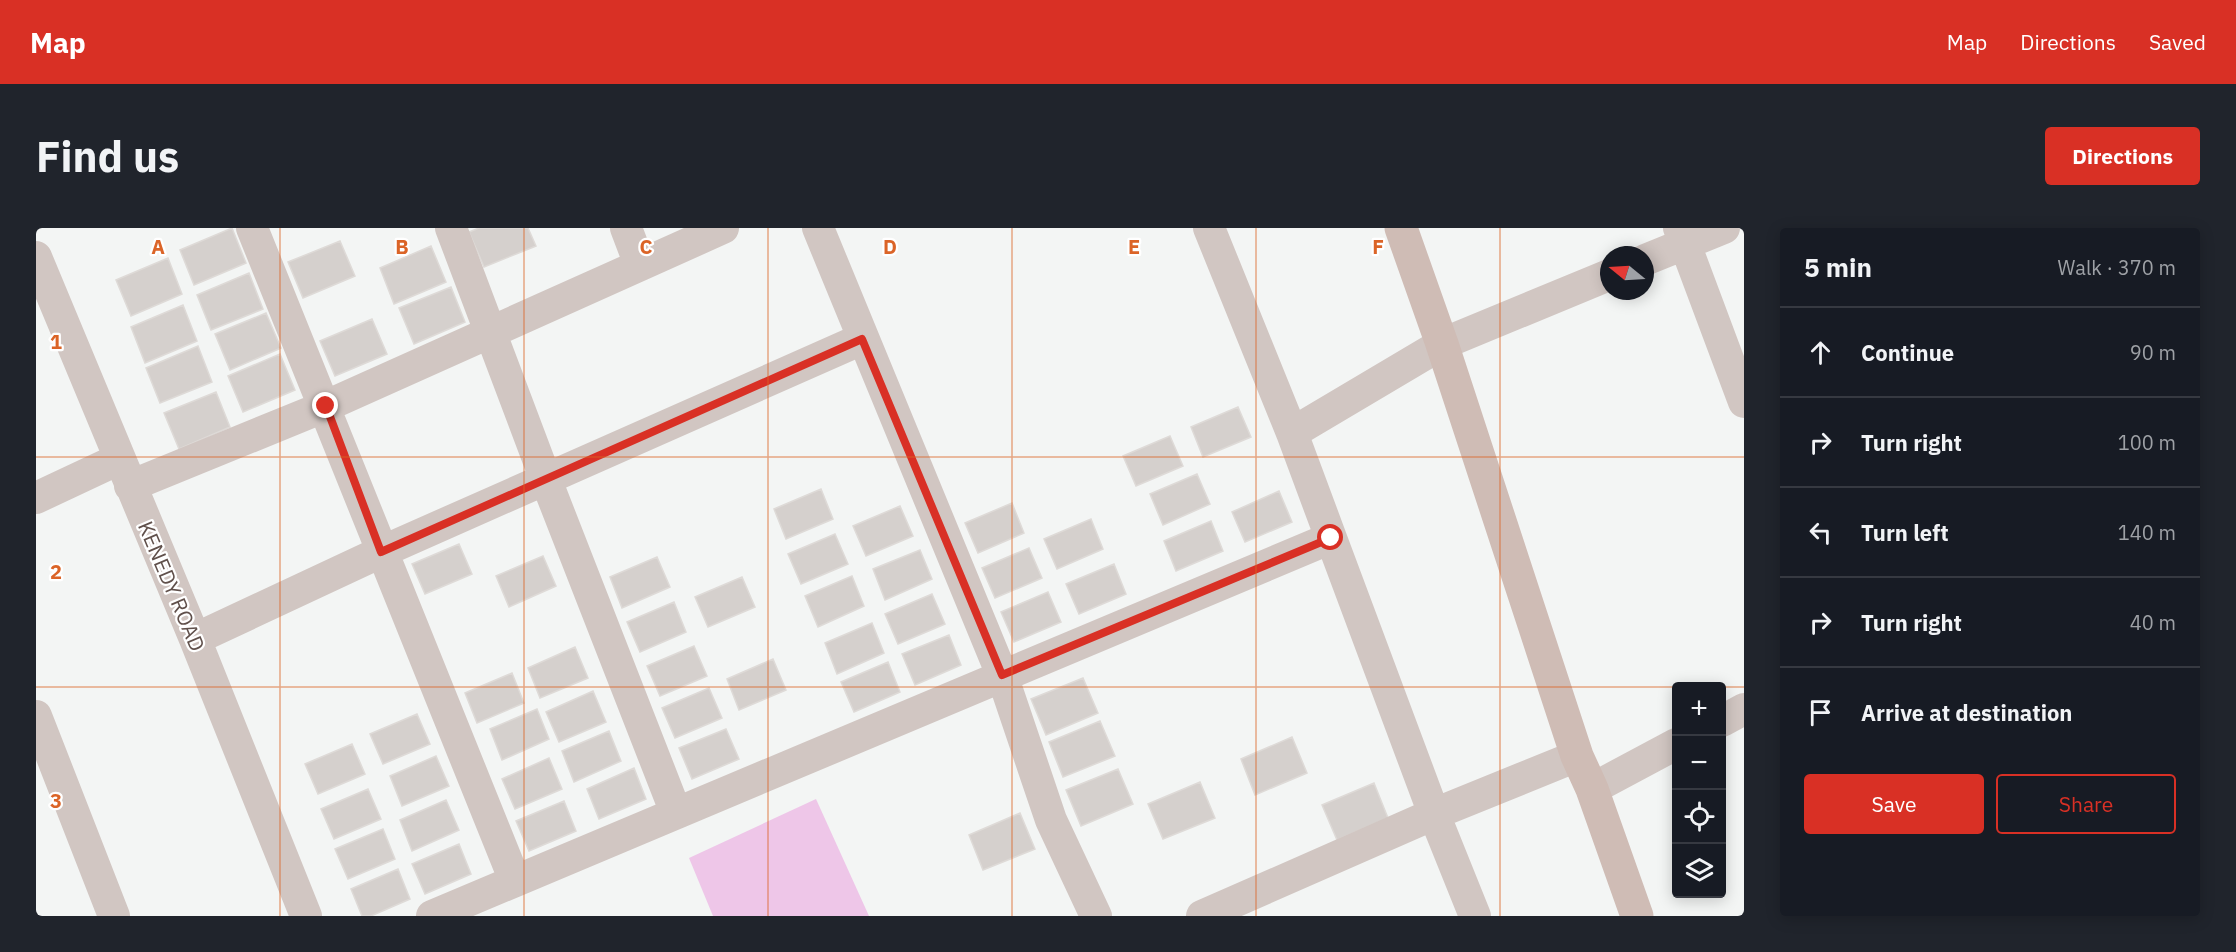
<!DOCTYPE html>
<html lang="en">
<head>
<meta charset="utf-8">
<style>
  body { margin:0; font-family:"IBM Plex Sans",sans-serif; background:#20242c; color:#f1f3f6 }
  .controls { position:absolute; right:18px; bottom:18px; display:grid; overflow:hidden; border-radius:6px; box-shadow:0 3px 15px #0003 }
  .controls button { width:54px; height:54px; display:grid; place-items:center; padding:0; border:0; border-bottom:2px solid #363941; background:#171b24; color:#f1f3f6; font:30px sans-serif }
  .compass { position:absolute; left:1564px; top:18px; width:54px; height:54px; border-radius:50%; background:#171b24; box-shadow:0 3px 15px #0003; rotate:288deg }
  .stop { position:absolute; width:18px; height:18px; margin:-14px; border:4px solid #d93025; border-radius:50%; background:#fff }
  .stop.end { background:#d93025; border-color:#fff; box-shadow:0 2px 6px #0008 }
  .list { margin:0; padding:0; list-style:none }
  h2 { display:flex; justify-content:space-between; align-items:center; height:78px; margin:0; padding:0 24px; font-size:26px }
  h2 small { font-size:20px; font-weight:400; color:#9ea1a6 }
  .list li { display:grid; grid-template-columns:39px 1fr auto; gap:18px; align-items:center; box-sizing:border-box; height:90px; padding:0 24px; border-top:2px solid #363941 }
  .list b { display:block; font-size:22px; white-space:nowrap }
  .list em { font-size:20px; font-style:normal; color:#9ea1a6 }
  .actions { display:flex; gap:12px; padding:18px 24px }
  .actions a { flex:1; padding:14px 0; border:2px solid #d93025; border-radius:6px; text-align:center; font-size:21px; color:#d93025 }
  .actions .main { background:#d93025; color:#fff }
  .icon { flex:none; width:33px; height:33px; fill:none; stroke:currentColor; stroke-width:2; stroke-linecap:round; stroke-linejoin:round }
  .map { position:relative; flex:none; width:1708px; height:688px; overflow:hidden; border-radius:6px }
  header { display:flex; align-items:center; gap:36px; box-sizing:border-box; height:84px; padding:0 30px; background:#d93025; color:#fff }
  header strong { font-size:28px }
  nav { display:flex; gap:33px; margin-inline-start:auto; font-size:21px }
  .intro { display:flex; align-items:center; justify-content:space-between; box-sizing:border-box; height:144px; padding:0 36px }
  h1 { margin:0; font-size:42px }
  .button { padding:15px 27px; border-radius:6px; background:#d93025; color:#fff; font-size:21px; font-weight:700 }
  main { display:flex; gap:36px; padding:0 36px }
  aside { flex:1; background:#171b24; border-radius:6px; box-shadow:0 3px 15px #0003 }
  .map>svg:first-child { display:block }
</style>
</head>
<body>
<header>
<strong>Map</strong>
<nav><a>Map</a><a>Directions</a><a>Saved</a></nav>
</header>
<div class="intro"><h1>Find us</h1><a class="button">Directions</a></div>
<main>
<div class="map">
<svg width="1708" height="688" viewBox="0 0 1708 688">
  <rect width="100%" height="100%" fill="#f3f5f4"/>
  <path fill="#eec6e8" d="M780 571 833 688H677L653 630Z"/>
  <path fill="#d5d0cd" stroke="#dedad7" stroke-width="1.5" d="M196 0 210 35 158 57 144 22Z
    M443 0H492L500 18 448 39 433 4Z
    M304 13 319 48 267 70 252 34Z
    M395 18 410 54 358 76 344 40Z
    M132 30 146 66 95 88 80 52Z
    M213 45 227 81 175 102 161 67Z
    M415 59 429 94 378 116 363 80Z
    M147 77 161 113 109 135 95 99Z
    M230 85 245 120 194 142 179 106Z
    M336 91 351 126 299 148 284 113Z
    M162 118 176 154 124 175 110 140Z
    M244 126 259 162 207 184 192 148Z
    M180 164 194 199 143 221 128 185Z
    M1202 179 1215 209 1167 229 1155 199Z
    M1134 208 1147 238 1100 258 1087 228Z
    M1161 246 1174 276 1127 297 1114 266Z
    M785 261 797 291 750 311 738 281Z
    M1243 263 1256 294 1209 314 1196 284Z
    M976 275 988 305 942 325 929 295Z
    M864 278 877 308 830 328 817 298Z
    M1055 291 1067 321 1021 341 1008 311Z
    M1175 293 1187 323 1140 343 1128 313Z
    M799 306 812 336 765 356 752 326Z
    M423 316 436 346 389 366 376 336Z
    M993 320 1006 350 959 370 946 340Z
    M884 322 896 351 849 372 837 341Z
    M507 328 520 358 473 379 460 348Z
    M621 329 634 359 586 380 574 349Z
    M1078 336 1090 366 1043 386 1030 356Z
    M816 348 828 378 782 399 769 368Z
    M706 349 719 379 672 399 659 369Z
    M1012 364 1025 394 978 414 965 384Z
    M896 366 909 396 862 416 849 386Z
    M638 374 650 404 604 424 591 394Z
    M836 395 848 425 801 446 789 415Z
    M913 407 925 437 879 457 866 426Z
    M658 418 671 448 624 468 611 438Z
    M539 419 552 450 504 470 492 440Z
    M737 431 750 462 703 482 691 451Z
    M852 434 864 464 818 484 805 454Z
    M476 445 488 475 441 495 429 465Z
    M1047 450 1062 485 1010 507 995 471Z
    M673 460 686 490 639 510 626 480Z
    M557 463 570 494 523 514 510 484Z
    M501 481 513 511 466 532 454 501Z
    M381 486 394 516 347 536 334 506Z
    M1064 493 1079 528 1027 549 1013 514Z
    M690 501 703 531 656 551 643 520Z
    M573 503 585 533 538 554 526 523Z
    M1256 509 1271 545 1219 567 1205 531Z
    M316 516 329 546 282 566 269 536Z
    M400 528 413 558 366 578 354 548Z
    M513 530 526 561 479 581 466 551Z
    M598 540 610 571 563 591 551 561Z
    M1082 541 1097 576 1045 598 1030 562Z
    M1164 554 1179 590 1127 611 1112 576Z
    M1338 555 1352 590 1301 612 1286 577Z
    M332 561 345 591 298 611 285 581Z
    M410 572 423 602 376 623 364 592Z
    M528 573 540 603 493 623 480 593Z
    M984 585 999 621 947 642 933 607Z
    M347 601 359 631 312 651 299 621Z
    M423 616 435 646 389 666 376 636Z
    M362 641 374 671 335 688H326L315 661Z"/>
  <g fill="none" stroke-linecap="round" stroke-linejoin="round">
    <path stroke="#d1c6c2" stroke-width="32" d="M216 0 479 653
      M415 0 510 252 640 585
      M590 0 604 37
      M782 0 966 447 1015 592 1060 688
      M1643 0 1708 174
      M0 29 159 411 270 688
      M1609 32 1688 0
      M1256 205 1406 116 1573 47
      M94 258 290 178 687 0
      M0 270 83 231
      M1295 310 1398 586 1541 528
      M159 411 345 324 826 111
      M0 488 78 688
      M1686 493 1708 481
      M1556 561 1640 516
      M396 688 1295 310 1256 205 1173 0
      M1166 688 1398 586 1439 688"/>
    <path stroke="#cfbcb5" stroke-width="33" d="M1365 0 1406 116 1541 528 1556 561 1601 688"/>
  </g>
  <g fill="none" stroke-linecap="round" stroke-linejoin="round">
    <path stroke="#d93025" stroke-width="8" d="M290 178 345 324 826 111 966 447 1295 310"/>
  </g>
  <path fill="none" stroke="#db6427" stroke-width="1.5" stroke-opacity="0.55" d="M244 0V688M488 0V688M732 0V688M976 0V688M1220 0V688M1464 0V688M0 229H1708M0 459H1640M1686 459H1708"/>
  <g text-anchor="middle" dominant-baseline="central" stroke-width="4.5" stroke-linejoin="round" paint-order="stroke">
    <g font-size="21" fill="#60504b" stroke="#fff">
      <text transform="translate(136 358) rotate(67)">KENEDY ROAD</text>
    </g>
  </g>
  <g font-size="20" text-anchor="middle" font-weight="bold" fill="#db6427" stroke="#fff" stroke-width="4.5" stroke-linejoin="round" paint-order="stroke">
    <text x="122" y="26">A</text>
    <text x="366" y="26">B</text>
    <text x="610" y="26">C</text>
    <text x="854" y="26">D</text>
    <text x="1098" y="26">E</text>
    <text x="1342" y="26">F</text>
    <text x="20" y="121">1</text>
    <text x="20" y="351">2</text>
    <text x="20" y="580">3</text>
  </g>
</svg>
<div class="controls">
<button>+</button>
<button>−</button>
<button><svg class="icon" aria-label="locate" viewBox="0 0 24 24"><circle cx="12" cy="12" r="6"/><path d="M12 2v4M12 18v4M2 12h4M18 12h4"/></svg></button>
<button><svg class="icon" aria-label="layers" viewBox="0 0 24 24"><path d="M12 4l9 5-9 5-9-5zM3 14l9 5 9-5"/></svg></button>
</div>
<svg class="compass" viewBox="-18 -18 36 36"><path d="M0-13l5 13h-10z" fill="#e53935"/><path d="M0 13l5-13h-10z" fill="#9ea1a6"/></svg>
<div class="stop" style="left:1295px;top:310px"></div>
<div class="stop end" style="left:290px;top:178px"></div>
</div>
<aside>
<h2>5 min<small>Walk · 370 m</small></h2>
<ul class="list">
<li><svg class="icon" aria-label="ahead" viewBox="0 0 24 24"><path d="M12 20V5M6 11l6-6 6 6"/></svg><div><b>Continue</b></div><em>90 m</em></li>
<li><svg class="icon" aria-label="right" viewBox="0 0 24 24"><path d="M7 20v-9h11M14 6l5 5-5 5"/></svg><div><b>Turn right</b></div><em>100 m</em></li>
<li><svg class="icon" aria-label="left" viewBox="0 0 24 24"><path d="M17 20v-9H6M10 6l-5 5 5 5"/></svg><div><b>Turn left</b></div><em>140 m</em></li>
<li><svg class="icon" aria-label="right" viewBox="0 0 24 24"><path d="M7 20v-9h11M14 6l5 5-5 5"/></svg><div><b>Turn right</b></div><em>40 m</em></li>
<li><svg class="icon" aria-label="arrive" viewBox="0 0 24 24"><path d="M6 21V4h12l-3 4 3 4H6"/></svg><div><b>Arrive at destination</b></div></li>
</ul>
<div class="actions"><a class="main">Save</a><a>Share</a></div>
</aside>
</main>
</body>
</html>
